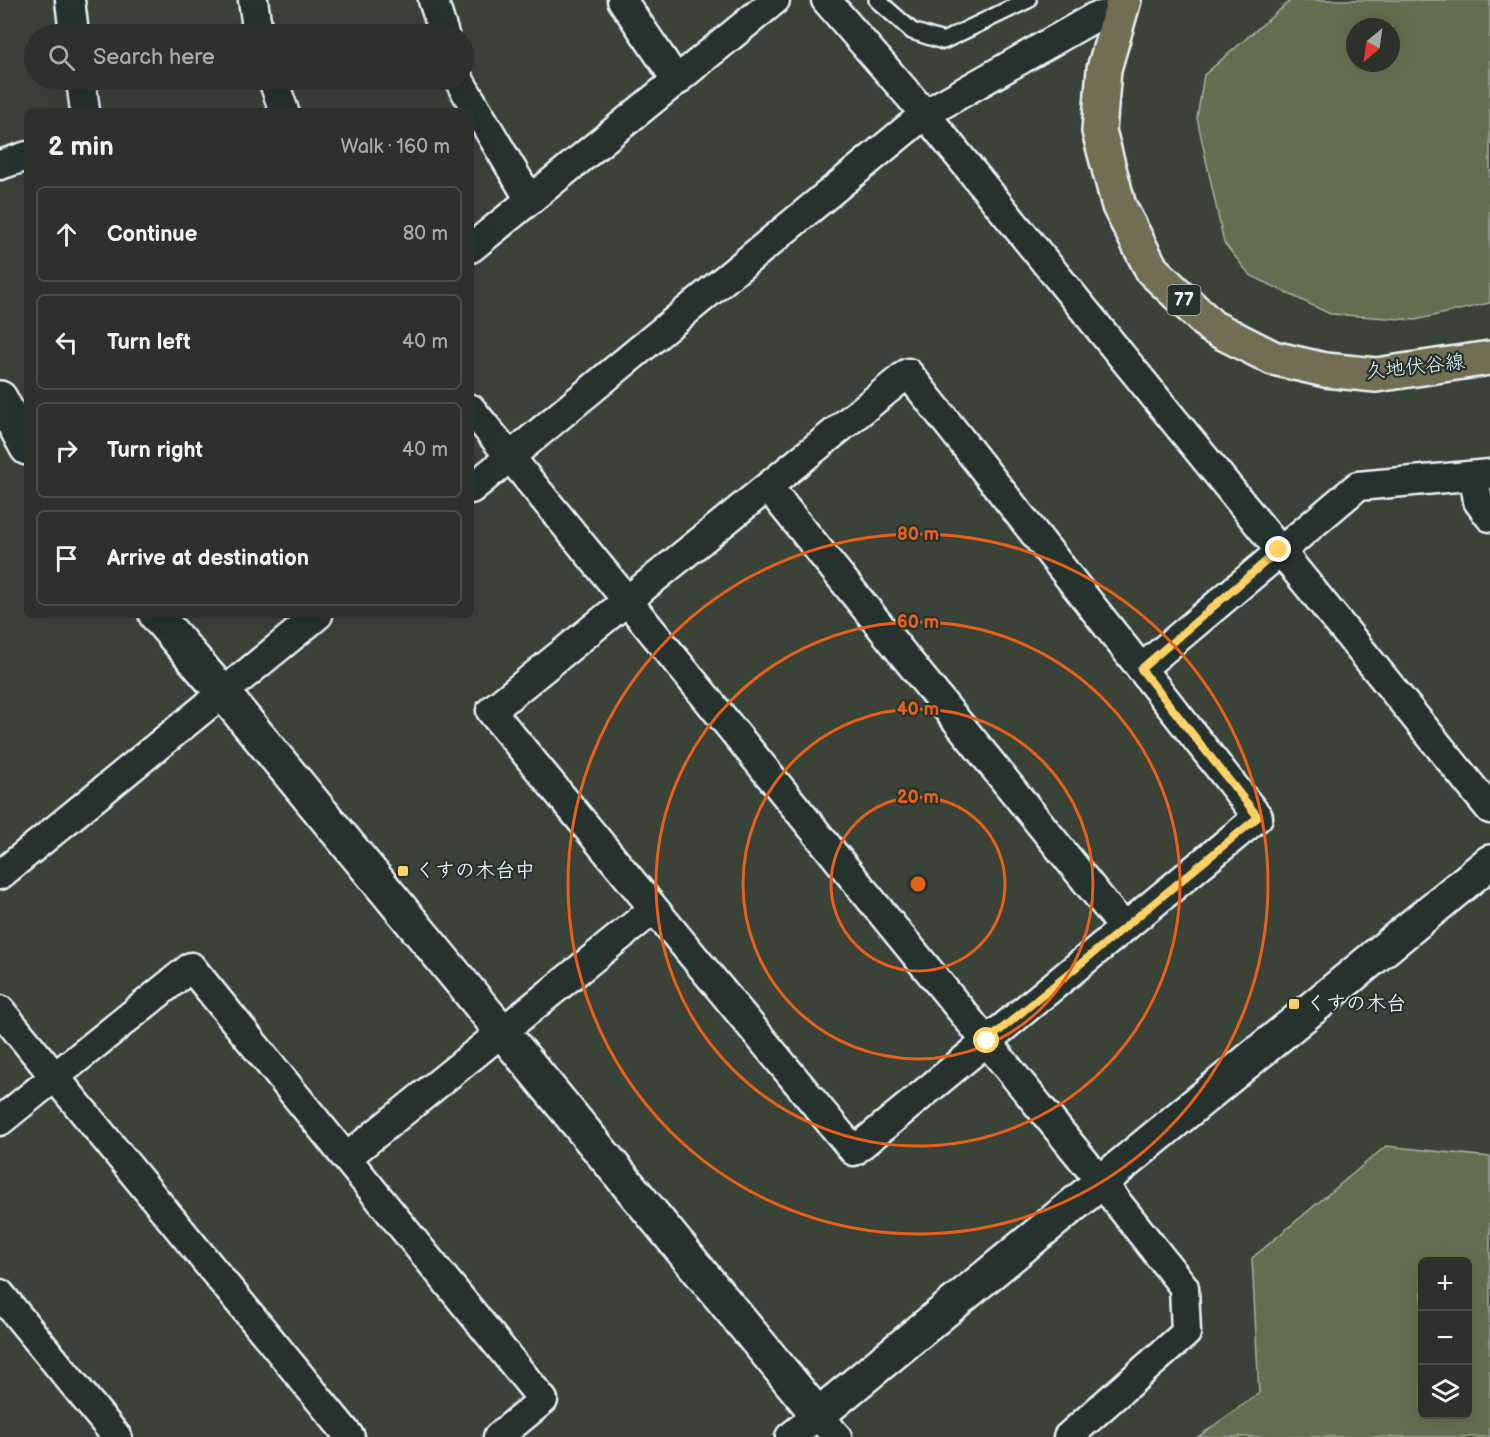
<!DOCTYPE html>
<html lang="en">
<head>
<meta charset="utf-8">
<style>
  body { margin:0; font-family:"Balsamiq Sans","Klee One",sans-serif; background:#383e37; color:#f1f3f6 }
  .controls { position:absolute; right:18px; bottom:18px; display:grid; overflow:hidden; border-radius:9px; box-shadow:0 6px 24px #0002 }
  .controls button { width:54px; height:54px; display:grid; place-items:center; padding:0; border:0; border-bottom:2px solid #484d47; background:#2c322b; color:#f1f3f6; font:30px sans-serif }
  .compass { position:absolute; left:1346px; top:18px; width:54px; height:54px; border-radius:50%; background:#2c322b; box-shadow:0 6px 24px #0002; rotate:209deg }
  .stop { position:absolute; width:18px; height:18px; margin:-14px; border:4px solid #ffd166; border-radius:50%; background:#fff }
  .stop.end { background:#ffd166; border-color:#fff; box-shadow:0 2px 6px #0008 }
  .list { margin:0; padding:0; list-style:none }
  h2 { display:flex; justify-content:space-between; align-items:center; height:78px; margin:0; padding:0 24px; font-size:26px }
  h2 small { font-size:20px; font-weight:400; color:#a6aaa9 }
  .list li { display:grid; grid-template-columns:39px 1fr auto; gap:18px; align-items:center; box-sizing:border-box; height:96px; margin:0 12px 12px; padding:0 12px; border:2px solid #484d47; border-radius:9px }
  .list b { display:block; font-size:22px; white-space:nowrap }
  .list em { font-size:20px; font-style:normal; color:#a6aaa9 }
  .icon { flex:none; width:33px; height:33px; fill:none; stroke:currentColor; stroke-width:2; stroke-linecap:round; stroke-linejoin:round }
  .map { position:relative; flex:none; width:1490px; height:1437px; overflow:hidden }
  .search { position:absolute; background:#2c322b; box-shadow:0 6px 24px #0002; left:24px; top:24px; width:450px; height:66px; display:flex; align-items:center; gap:15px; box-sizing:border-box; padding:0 21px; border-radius:33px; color:#a6aaa9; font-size:22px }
  .panel { position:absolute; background:#2c322b; box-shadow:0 6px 24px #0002; left:24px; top:108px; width:450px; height:510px; border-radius:9px }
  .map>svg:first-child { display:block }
</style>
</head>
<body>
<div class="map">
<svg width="1490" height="1437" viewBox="0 0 1490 1437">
  <rect width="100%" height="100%" fill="#3b4339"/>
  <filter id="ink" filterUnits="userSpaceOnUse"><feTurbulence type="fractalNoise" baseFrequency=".0167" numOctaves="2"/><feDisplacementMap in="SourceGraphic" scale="12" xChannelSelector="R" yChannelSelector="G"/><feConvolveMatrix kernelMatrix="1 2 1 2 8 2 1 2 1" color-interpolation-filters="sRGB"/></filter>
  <g filter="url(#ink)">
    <path fill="#627051" stroke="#a5b0a4" stroke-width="1.5" fill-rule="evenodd" d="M1291 0H1490V303L1415 320 1330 314 1250 275 1224 243 1197 118 1204 75ZM1355 27H1391V63H1355Z
      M1386 1146 1490 1157V1437H1198L1259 1393 1252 1258ZM1422 1262H1468V1414H1422Z"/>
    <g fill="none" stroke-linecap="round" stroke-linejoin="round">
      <g stroke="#e8f1f8" stroke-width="20">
        <path id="service" d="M877 0 912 31 943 41 1028 0"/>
      </g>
      <g stroke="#e8f1f8" stroke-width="33">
        <path id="minor" d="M70 0 74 34
          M253 0 258 34
          M433 0 444 34
          M622 0 677 81
          M826 0 925 114 1490 809
          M81 80 85 111
          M273 80 284 111
          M459 80 530 200
          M0 165 27 156
          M471 248 775 0
          M908 373 1258 817 854 1151 491 711Z
          M471 409 1101 1182 1184 1287 1186 1333 1068 1437
          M1474 476 1478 501 1490 517
          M768 487 1124 928
          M471 489 925 114 1095 17 1119 13
          M1141 669 1358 486 1490 474
          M0 875 318 615
          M0 1010 350 1437
          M0 1121 191 967 543 1400 498 1437
          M346 1158 654 909
          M0 1294 117 1437
          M790 1437 818 1415 837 1437"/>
      </g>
      <g stroke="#e8f1f8" stroke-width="38">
        <path id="tertiary" d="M0 398 27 448
          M156 615 223 693 818 1415 1490 862"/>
      </g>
      <g stroke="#e8f1f8" stroke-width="38">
        <path id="primary" d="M1124 0 1104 69 1099 131 1119 206 1152 270 1212 327 1273 358 1325 370 1376 375 1490 358"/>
      </g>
      <use href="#service" stroke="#26332d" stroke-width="15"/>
      <use href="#minor" stroke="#26332d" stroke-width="28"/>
      <use href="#tertiary" stroke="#26332d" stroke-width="33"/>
      <use href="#primary" stroke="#726e52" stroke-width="33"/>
    </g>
  </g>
  <g fill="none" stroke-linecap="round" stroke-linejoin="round" filter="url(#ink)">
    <path stroke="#ffd166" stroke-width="8" d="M987 1041 1258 817 1141 669 1279 550"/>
  </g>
  <g fill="none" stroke="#e86118" stroke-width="3">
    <circle cx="918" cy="884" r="87"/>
    <circle cx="918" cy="884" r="175"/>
    <circle cx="918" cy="884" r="262"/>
    <circle cx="918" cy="884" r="350"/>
  </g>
  <g fill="#ffd166" stroke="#26332d" stroke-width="2">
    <rect x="397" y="865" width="12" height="12" rx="3"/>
    <rect x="1288" y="998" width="12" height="12" rx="3"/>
  </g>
  <g text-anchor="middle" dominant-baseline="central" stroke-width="4.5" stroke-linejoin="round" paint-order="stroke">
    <rect fill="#26332d" stroke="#aeb8bb" stroke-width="1.5" x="1167.5" y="285" width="33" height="30" rx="4.5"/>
    <g font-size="18" font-weight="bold" fill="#e8f1f8">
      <text x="1184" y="300">77</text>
    </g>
    <g font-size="20" fill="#e8f1f8" stroke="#26332d">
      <text transform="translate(1415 367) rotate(-6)">久地伏谷線</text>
    </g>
    <g font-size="20" font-weight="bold" fill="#e8f1f8" stroke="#26332d" text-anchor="start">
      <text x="415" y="871">くすの木台中</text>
      <text x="1306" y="1004">くすの木台</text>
    </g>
  </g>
  <circle cx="918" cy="884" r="9" fill="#e86118" stroke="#26332d" stroke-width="3"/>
  <g font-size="18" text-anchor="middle" font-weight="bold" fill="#e86118" stroke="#26332d" stroke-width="4.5" stroke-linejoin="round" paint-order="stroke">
    <text x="918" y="540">80 m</text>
    <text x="918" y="628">60 m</text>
    <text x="918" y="715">40 m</text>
    <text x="918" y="803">20 m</text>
  </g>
</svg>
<div class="controls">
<button>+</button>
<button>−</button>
<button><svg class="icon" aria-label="layers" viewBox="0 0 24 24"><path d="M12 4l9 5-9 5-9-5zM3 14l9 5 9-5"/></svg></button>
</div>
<svg class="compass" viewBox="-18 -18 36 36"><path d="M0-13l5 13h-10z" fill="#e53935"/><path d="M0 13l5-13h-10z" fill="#a6aaa9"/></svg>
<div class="stop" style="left:987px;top:1041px"></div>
<div class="stop end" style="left:1279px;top:550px"></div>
<div class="search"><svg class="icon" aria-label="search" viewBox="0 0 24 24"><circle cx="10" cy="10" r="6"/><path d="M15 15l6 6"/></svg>Search here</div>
<section class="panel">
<h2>2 min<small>Walk · 160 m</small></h2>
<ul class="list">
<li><svg class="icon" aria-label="ahead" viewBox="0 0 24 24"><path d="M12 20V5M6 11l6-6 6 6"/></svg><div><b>Continue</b></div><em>80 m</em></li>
<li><svg class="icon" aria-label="left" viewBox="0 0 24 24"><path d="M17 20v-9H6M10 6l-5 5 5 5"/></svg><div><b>Turn left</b></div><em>40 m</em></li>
<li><svg class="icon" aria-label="right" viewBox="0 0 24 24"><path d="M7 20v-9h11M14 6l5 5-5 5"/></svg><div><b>Turn right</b></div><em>40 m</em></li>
<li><svg class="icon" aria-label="arrive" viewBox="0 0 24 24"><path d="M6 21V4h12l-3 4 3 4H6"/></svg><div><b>Arrive at destination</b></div></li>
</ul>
</section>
</div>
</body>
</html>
